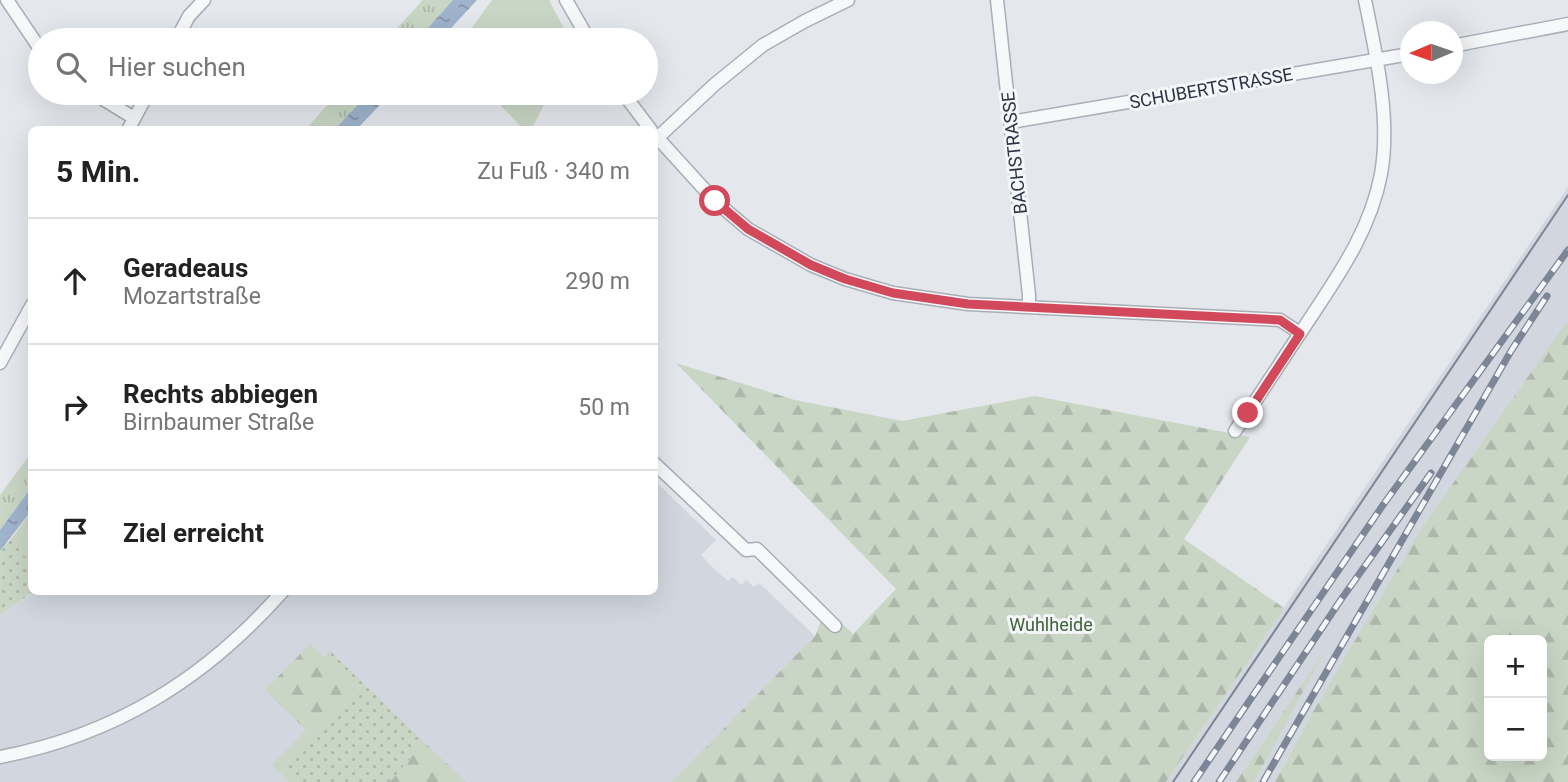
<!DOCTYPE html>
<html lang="de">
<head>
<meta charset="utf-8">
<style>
  body { margin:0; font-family:Roboto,sans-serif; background:#f2f2f2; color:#222 }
  .controls { position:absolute; right:21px; bottom:21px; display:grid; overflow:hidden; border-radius:10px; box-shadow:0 7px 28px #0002 }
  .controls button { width:63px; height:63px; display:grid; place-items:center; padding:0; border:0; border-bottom:2px solid #e0e0e0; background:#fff; color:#222; font:35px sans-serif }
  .compass { position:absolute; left:1400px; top:21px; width:63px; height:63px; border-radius:50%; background:#fff; box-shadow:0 7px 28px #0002; rotate:268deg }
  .stop { position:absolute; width:21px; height:21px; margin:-16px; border:5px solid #d1495b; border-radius:50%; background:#fff }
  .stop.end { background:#d1495b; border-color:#fff; box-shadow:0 2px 7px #0008 }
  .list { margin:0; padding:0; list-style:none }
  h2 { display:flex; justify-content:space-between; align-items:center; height:91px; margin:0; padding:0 28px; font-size:30px }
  h2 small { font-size:23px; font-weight:400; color:#767676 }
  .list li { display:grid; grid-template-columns:46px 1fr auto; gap:21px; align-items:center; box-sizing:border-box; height:126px; padding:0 28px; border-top:2px solid #e0e0e0 }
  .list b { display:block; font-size:26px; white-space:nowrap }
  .list p { margin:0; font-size:23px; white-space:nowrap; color:#767676 }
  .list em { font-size:23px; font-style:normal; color:#767676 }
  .icon { flex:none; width:38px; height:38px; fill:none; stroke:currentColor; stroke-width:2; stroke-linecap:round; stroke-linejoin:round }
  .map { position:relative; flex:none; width:1568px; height:782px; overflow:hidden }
  .search { position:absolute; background:#fff; box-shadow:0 7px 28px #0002; left:28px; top:28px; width:630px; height:77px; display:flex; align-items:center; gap:18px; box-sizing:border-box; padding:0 24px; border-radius:38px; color:#767676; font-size:26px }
  .panel { position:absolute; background:#fff; box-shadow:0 7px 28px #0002; left:28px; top:126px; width:630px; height:469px; border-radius:10px }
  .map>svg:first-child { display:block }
</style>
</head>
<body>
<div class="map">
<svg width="1568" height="782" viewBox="0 0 1568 782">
  <defs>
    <pattern id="grass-dots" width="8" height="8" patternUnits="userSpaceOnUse" patternTransform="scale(1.75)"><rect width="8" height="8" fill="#c9d6c5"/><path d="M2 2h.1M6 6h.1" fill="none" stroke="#adb8ab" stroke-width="1.8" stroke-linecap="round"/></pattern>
    <pattern id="forest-firs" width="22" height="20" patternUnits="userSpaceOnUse" patternTransform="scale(1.75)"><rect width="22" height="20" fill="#c9d6c5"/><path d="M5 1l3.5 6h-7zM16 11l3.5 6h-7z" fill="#adb8ab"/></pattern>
    <pattern id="park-tufts" width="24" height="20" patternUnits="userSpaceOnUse" patternTransform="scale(1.75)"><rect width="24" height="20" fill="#c9d6c5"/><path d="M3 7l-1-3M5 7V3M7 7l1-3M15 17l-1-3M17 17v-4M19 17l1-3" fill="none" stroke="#adb8ab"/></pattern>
    <pattern id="water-ripples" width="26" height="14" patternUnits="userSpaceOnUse" patternTransform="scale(1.75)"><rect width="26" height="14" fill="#9fb4cc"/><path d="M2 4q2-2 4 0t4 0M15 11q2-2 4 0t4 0" fill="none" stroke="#8293a7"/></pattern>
  </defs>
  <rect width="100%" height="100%" fill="#e4e7ec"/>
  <path fill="#d2d6de" d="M1568 187V320L1314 710 1275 782H1254L1321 656 1236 782H1166Z
    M655 481 716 540 701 555 714 569 728 581 733 577 741 585 746 580 754 587 759 583 815 636 671 782H0V615L34 592H654Z"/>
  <path fill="url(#grass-dots)" d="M12 538 31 565 33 592 0 615V551Z
    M330 651 424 742 390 782H302L285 766 356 691 323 658Z"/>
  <path fill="url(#forest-firs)" fill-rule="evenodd" d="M1568 320V782H1275L1314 710 1423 526ZM1489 640H1542V756H1489Z
    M676 363 795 400 902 421 1035 396 1250 437 1184 539 1284 608 1166 782H671L815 636 826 608 853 634 896 589Z
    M310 644 357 691 286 766 302 782H289L272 765 306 730 265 690Z
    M1327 647 1254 782H1236Z
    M424 742 466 782H390Z"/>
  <path fill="url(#park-tufts)" d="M423 0H453L417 40H386Z
    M338 93H369L335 129 305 130Z
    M31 453V488L0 530V495Z"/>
  <path fill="#c9d6c5" d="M492 0H549L570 40H463Z
    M489 93H550L531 130 523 129Z
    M31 512 32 513 31 565 12 538Z"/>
  <path fill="url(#water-ripples)" d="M453 0H477L440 40H417Z
    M369 93H391L357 129H335Z
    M31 488V511L0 551V530Z"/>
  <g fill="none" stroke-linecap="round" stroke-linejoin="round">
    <g stroke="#a9aeb7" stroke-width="15">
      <path id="street" d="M7 0 40 49
        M566 0 589 40
        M997 0 1029 295V307
        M176 40 189 16 204 0
        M1452 46 1568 24
        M93 93 134 118
        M623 93 651 130
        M1011 122 1410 54
        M128 130 148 93
        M654 134 715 201 748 229 811 265 845 279 893 293 968 304 1280 320 1300 333
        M654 141 714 85 763 45 805 21 848 0
        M0 363 32 305
        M1235 431C1258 398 1280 363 1303 329 1335 280 1370 233 1381 174 1391 119 1376 54 1365 0
        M654 463 746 550 757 549 835 626
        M0 757C115 735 205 679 282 592"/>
    </g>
    <use href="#street" stroke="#f7f8fa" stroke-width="12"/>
    <path stroke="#7d8696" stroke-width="2" d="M1173 782 1568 195"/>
    <g stroke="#7d8696" stroke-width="7">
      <path id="rail" d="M1194 782 1383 505 1568 250
        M1219 782 1340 601 1431 473
        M1263 782 1511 351 1547 296"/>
    </g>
    <use href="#rail" stroke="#f4f6f9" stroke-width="4.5" stroke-dasharray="13" stroke-linecap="butt"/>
  </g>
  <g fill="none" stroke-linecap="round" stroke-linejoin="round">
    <path stroke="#d1495b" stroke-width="9" d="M715 201 748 229 811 265 845 279 893 293 968 304 1280 320 1300 334 1248 413"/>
  </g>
  <g text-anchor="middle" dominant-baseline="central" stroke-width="6" stroke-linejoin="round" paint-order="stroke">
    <g font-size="18" fill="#2b3445" stroke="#f4f6f9">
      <text transform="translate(1211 88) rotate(-10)">SCHUBERTSTRASSE</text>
      <text transform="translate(1014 153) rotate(-96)">BACHSTRASSE</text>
    </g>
    <g font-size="18" fill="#3f6138" stroke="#f4f6f9">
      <text x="1051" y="624">Wuhlheide</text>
    </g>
  </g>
</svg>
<div class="controls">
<button>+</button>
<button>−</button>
</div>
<svg class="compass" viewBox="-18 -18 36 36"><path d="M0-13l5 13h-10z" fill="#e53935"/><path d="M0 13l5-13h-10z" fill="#767676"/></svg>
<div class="stop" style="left:715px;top:201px"></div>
<div class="stop end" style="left:1248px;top:413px"></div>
<div class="search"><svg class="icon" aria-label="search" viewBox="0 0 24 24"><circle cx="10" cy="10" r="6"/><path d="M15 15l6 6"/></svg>Hier suchen</div>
<section class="panel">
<h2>5 Min.<small>Zu Fuß · 340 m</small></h2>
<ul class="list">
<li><svg class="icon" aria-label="ahead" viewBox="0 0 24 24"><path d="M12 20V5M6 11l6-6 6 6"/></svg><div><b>Geradeaus</b><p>Mozartstraße</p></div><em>290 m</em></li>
<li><svg class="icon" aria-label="right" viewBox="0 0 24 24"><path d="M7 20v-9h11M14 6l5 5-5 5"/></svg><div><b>Rechts abbiegen</b><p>Birnbaumer Straße</p></div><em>50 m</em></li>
<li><svg class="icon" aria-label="arrive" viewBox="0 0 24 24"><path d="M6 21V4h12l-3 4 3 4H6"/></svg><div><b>Ziel erreicht</b></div></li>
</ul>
</section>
</div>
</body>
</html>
